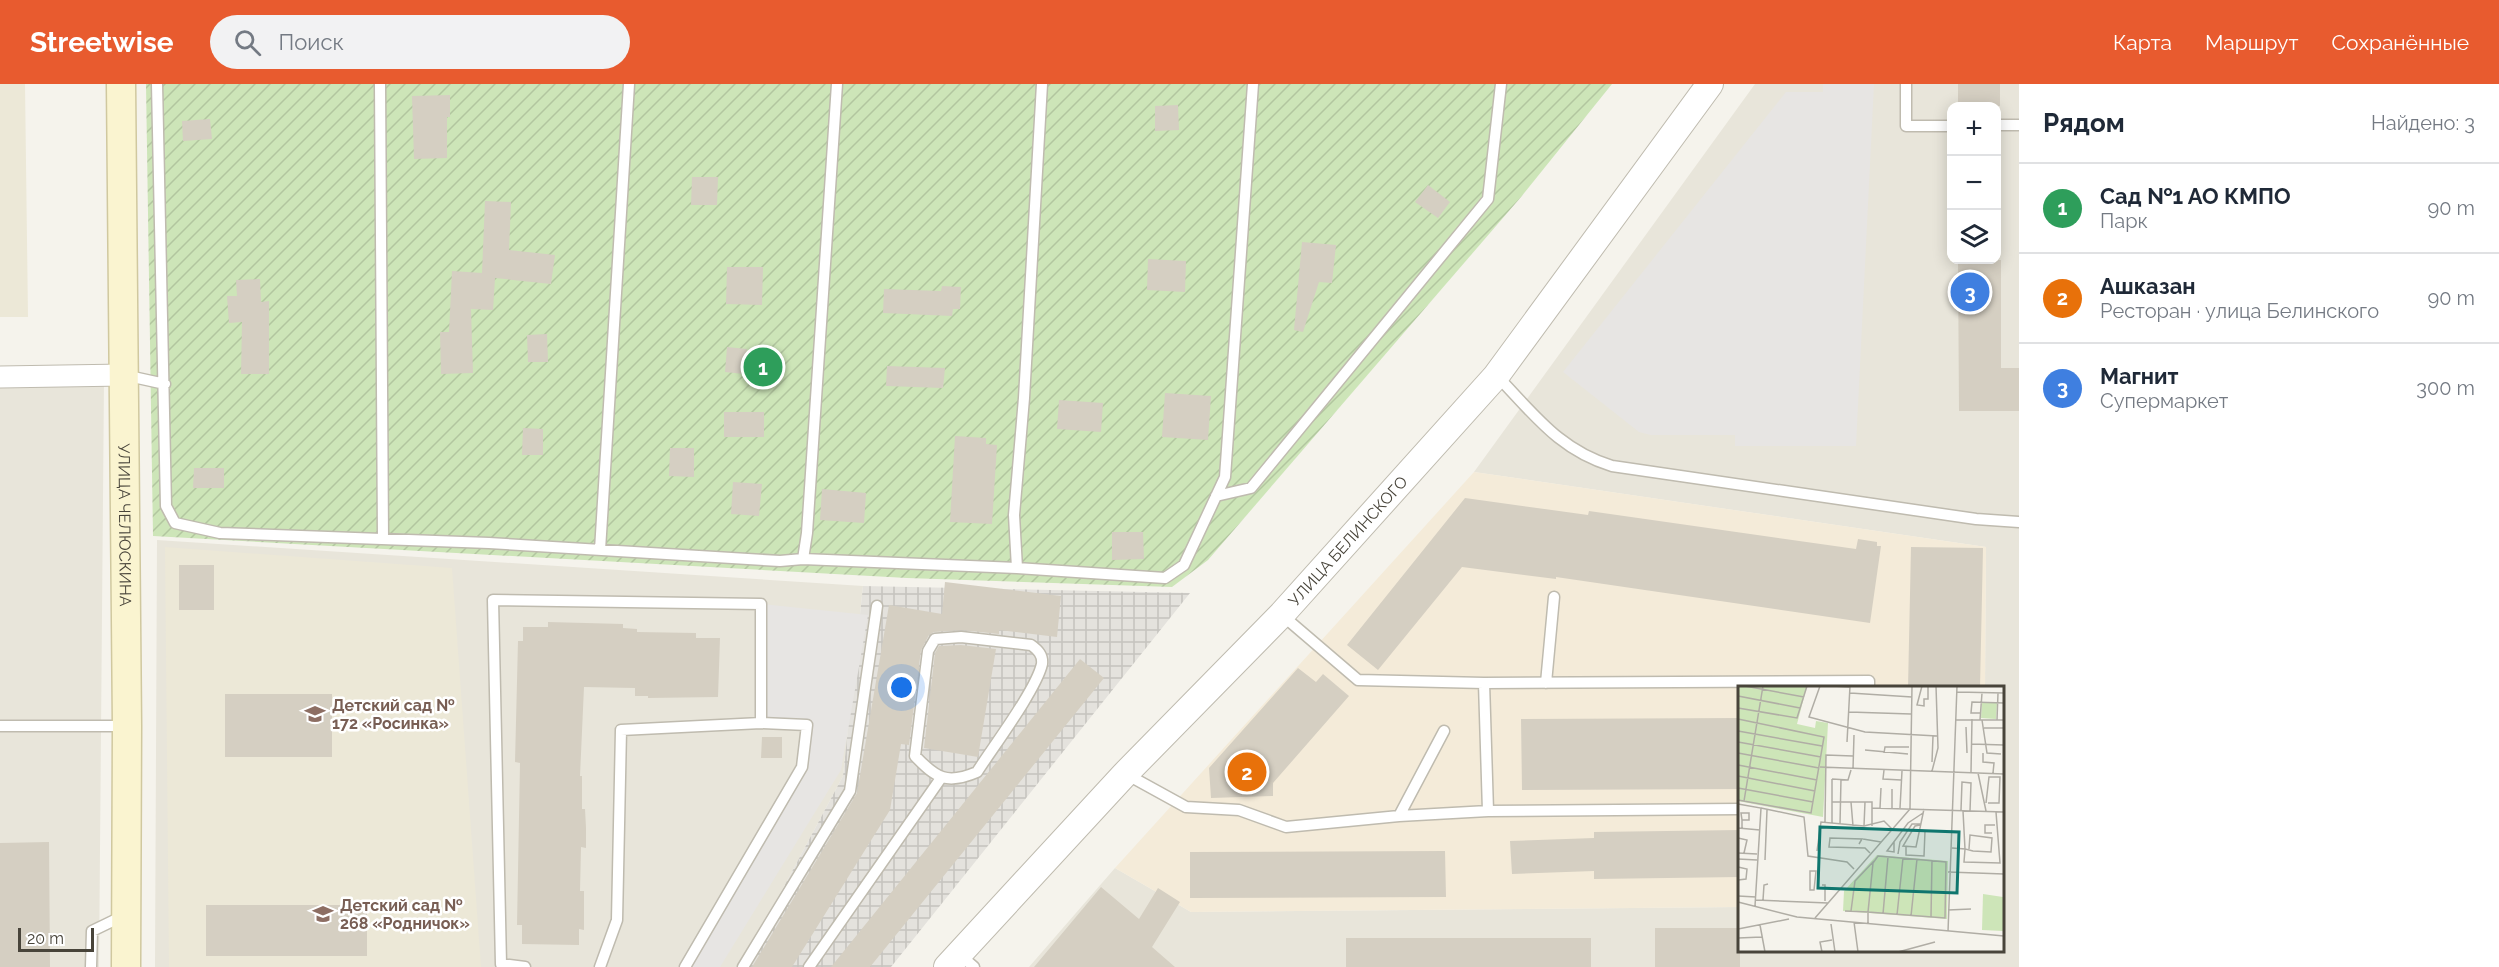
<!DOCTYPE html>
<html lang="ru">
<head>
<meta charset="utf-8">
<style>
  body { margin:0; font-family:Raleway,sans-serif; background:#f2f2f3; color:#1f2937 }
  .controls { position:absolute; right:18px; top:18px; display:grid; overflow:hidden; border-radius:12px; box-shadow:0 3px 15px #0003 }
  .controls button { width:54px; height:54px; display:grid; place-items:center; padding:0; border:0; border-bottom:2px solid #e0e1e3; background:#fff; color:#1f2937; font:30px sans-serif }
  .scale { position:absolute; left:18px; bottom:15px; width:76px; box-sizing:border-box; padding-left:6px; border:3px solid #48443a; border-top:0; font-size:16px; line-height:21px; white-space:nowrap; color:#48443a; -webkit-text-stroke:4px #fff; paint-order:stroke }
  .you { position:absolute; left:902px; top:604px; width:21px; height:21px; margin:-15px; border:4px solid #fff; border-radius:50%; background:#1a73e8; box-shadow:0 0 0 9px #1a73e833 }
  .badge { display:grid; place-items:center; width:39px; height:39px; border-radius:50%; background:#e85b2f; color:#fff; font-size:20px; font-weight:700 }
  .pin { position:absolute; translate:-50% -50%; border:3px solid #fff; box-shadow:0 2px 6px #0006 }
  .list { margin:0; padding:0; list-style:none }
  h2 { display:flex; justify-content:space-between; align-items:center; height:78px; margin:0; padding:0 24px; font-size:26px }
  h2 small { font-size:20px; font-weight:400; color:#747a83 }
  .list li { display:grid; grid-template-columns:39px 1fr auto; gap:18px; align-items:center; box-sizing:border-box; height:90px; padding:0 24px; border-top:2px solid #e0e1e3 }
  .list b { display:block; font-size:22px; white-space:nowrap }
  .list p { margin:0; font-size:20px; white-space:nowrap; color:#747a83 }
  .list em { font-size:20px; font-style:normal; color:#747a83 }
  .icon { flex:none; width:33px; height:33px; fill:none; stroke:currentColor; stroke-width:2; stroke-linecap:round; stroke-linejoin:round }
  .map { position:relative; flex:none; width:2019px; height:883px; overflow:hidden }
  header { display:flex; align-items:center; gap:36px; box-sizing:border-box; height:84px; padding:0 30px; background:#e85b2f; color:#fff }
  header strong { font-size:28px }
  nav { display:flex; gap:33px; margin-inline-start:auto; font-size:21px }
  .search { width:420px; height:54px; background:#f2f2f3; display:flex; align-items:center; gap:15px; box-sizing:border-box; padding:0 21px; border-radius:33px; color:#747a83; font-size:22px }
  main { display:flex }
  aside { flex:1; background:#fff }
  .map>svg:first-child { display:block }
</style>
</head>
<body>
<header>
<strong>Streetwise</strong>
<div class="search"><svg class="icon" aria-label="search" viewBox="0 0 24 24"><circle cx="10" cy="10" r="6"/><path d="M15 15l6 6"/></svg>Поиск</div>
<nav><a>Карта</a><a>Маршрут</a><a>Сохранённые</a></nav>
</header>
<main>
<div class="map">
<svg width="2019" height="883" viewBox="0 0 2019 883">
  <defs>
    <pattern id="industrial-grid" width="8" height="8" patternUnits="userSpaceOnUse" patternTransform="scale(1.5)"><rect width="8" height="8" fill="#e4e2dd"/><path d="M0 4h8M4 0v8" fill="none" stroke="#c5c3be"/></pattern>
    <pattern id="garden-furrows" width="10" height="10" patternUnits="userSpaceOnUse" patternTransform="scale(1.5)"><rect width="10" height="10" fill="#cde5b8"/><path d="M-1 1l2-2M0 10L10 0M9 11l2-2" fill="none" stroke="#b2c69f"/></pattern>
  </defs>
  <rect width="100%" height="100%" fill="#f5f3ec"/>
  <path fill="#e8e5da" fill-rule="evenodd" d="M1755 0H2019V883H1029L1115 784 1191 828 1740 823V866H2002V604H1985L1986 463 1474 388ZM1952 22H1996V176H1952Z
    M104 296 99 883H0V297Z
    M157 456 863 502 843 692 741 883H155Z"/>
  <path fill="#f4ebd9" d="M1474 388 1986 463 1985 604H1740V823L1191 828 1115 784Z"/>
  <path fill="url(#industrial-grid)" d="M863 502 1190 509 891 883H741L843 692Z"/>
  <path fill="#ece8d7" d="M0 0H25L28 233H0Z
    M165 463 452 484 481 883H169Z"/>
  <path fill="url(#garden-furrows)" d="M146 0H1612L1521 113 1208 476 1172 503 907 494 153 452Z"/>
  <path fill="#e7e5e3" d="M1823 0H1874L1856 362H1735V351H1651L1639 348 1563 288 1786 8H1823Z
    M761 520 868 531 841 686 720 883H685L802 683 806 641 761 639Z"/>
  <path fill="#d5cfc2" d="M1958 0H2000V22H1958Z
    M450 11V33H447V74L414 75 412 12Z
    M1178 21 1179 46 1155 47V22Z
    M210 35 212 55 183 57 182 37Z
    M692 93H718L717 121H691Z
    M1428 101 1450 118 1438 134 1415 118Z
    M485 117 511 118 509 166 555 171 551 200 495 194 493 226 471 225 473 289 441 290 440 248H449L452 187 482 189Z
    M1302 158 1336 161 1332 199 1319 198 1303 248 1294 246Z
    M1148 175 1186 177 1185 208 1147 206Z
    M1958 176H2001V284H2019V327H1959Z
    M727 183H763L762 221 726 220Z
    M260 195 261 218 269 217V290H241L242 238 229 239 227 212H237L236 196Z
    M942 202 961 203 960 225H953L952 232 883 229 884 205 941 207Z
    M547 250 548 278H528L527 251Z
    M727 263 747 265 744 290 725 288Z
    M887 282 945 284 943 304 886 302Z
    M1165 309 1211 312 1208 356 1162 353Z
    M1059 316 1103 319 1101 348 1057 345Z
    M724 328H764V353H724Z
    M523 344 543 345V371H522Z
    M955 352 986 354V360L997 361 992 440 950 438Z
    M670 364H694V393L669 392Z
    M194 384H224V404H193Z
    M733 398 762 400 759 432 731 430Z
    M822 405 866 409 864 439 820 436Z
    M1465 414 1588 431 1589 427 1856 465 1858 455 1877 458V462H1881L1870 539 1556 493V495L1462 483 1378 586 1347 561Z
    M1112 448H1143L1144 475 1112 476Z
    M1911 463 1983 464 1980 604H1908Z
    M179 481H214V526H179Z
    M945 498 1061 512 1057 553 999 546V550L962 546 934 548 929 551 921 566 909 661 901 660 890 726 792 883H752L857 709 889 521 942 530Z
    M548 538 623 540V544L637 545V548L696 549V554H720L718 613 648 614V612H635V604L584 603 580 692H582V725H585L586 744V764L581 763 580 807H584V846L579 845V861L522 860V841H517L520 679 515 678 518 557H523V543H548Z
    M961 561 996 565 978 673 924 664 935 569 939 562Z
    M1080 575 1104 594 870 883H831Z
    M1298 584 1316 598 1323 590 1349 612 1273 699V712L1211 714 1209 684Z
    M225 610H332V673H225Z
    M1740 634V705L1522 706 1521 635Z
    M762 653H782V674H761Z
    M1740 746V793L1594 795V787L1512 790 1510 757 1594 754V748Z
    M49 758 50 883H0V759Z
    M1445 767 1446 813 1190 814V768Z
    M1101 803 1139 835 1158 804 1180 818 1152 863 1175 883H1034Z
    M206 821H367V872H206Z
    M1655 844H1740V883H1655Z
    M1346 854H1591V883H1346Z"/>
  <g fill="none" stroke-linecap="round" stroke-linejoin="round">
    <g stroke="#bfbbaf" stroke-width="13">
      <path id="service" d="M157 0 166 422 175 439 220 449 489 459 780 477 803 475 1017 484 1165 494 1184 481 1225 393 1253 0
        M380 0 383 454
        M1906 0V42H1952
        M2000 41H2019
        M124 291 165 300
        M1497 292C1534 330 1559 366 1612 382L1976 435 2019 438
        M1216 412 1251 404 1488 115 1501 0
        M600 466 629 0
        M803 475 807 449 837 0
        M1017 484 1014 431 1024 314 1042 0
        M1282 531 1358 596 1484 599 1869 597V604
        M961 553 1031 561C1038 566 1043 571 1042 580 1036 606 993 663 977 688 947 701 936 694 915 672L928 567 935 555Z
        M1484 599 1488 727
        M1546 599 1554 513
        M0 642H126
        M1444 647 1399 732 1488 727 1740 725
        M1126 690 1186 723 1239 726 1286 743 1399 732
        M959 870 974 883
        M91 883 92 847 123 832
        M525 883 501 880 493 516 761 520V639
        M600 883 617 836 621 646 761 639 807 641 802 683 685 883
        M743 883 850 707 877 522
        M809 883 941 694"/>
    </g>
    <g stroke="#bfbbaf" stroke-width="23">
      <path id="minor" d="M0 293 124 291"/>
    </g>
    <g stroke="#bfbbaf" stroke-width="28">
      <g id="tertiary">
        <path id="s1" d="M947 883 1125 690 1282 530 1496 292 1710 0"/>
      </g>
    </g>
    <g stroke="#d0c89f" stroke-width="31">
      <g id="secondary">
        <path id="s2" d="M121 0 127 642 126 883"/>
      </g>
    </g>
    <use href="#service" stroke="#fff" stroke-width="10"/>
    <use href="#minor" stroke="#fff" stroke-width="21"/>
    <use href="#tertiary" stroke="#fff" stroke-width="26"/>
    <use href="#secondary" stroke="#faf4d0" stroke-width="28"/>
  </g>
  <defs>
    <g id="school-bare" transform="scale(1.62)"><path d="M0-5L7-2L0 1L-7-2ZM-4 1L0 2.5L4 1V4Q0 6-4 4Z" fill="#8d6e63" stroke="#fff" stroke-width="2.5" paint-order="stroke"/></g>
  </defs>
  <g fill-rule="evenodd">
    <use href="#school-bare" x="315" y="630"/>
    <use href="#school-bare" x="323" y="830"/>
  </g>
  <g text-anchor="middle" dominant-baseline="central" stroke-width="5" stroke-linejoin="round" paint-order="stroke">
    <g font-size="16" fill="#48443a" stroke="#fff">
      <text stroke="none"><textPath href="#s2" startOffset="441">УЛИЦА ЧЕЛЮСКИНА</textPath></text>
      <text stroke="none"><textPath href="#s1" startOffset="585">УЛИЦА БЕЛИНСКОГО</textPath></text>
    </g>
    <g font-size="16" font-weight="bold" fill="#785e54" stroke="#fff" text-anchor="start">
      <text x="332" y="621">Детский сад №<tspan x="332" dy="18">172 «Росинка»</tspan></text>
      <text x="340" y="821">Детский сад №<tspan x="340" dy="18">268 «Родничок»</tspan></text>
    </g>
  </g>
  <g transform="translate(1738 602)">
    <rect width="266" height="266" fill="#f5f3ec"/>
    <path d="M245 208 265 211V245L244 244Z" fill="#cde5b8"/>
    <path d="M244 17H259L258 33 243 32Z" fill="#cde5b8"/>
    <path d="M0 0H69L59 38 77 42 78 35 90 37 85 131 0 115ZM139 169 210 175 209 233 105 225 106 205Z" fill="#cde5b8"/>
    <path fill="none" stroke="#b0ada5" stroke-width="1.5" d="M7 0 66 11M82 0 71 31 127 46 199 50M94 0 112 1M184 0 179 19 186 20V13H190V0M219 6 266 7M112 7 174 11M0 10 62 22M0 22 59 32 69 0M111 26 173 28M243 27H233L234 16 266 17M0 33 86 51 73 127 0 114M218 34H266M242 34 244 7M244 34 249 67 263 68M259 34 260 7M228 41 229 67M246 42H266M0 45 84 60M0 56 83 71M109 56 112 0M233 58 266 59M127 64 170 68M0 67 81 82M146 67 147 61H171M245 67V76L256 77 255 87M194 76 195 50M0 79 79 94M82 81 266 88M115 83 116 49M146 84 145 93 163 94M194 85 200 62 198 0M233 86 234 33M240 87 248 125M0 90 77 105M94 93V116H134V140M94 93 110 94 113 84M0 102 75 116M6 115 25 0M113 116 115 140M248 117 251 91H262L261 117H250M0 118 23 122 17 220M23 122 66 131 70 170 109 176 116 183M134 122 266 126M142 122 143 102M154 122V103M162 122 164 85M223 124 224 96 233 97 232 125M225 125 227 163 235 165 253 166 254 152 232 149 231 163M87 136 88 69 115 70M94 138V116M102 138 103 93M182 139 177 140 165 160 178 161 186 123M126 140 127 116M0 142 22 144M4 142V134H11V127H3L4 134M254 147H247V139H257M0 152 9 154 6 167M125 153 143 156M156 156V166L149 165 170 137 185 127M121 158 124 153 92 152 91 161 127 162 132 167M168 161V169L186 170 187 145 181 144M214 162 227 163 226 176 262 177 258 126M79 165 83 136 126 140 146 135 155 144M0 167 19 168M160 168 162 156 174 138H183M140 170 208 176 207 232 130 226 135 177ZM0 173 19 174M27 174 29 124M0 181 9 183 8 193 0 194M72 185H78L76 204H72ZM210 186 266 188M84 199H87V215M0 210 18 211M18 214 90 217M25 214 26 199 30 198M0 216 59 231 266 250M210 224 233 223M107 225 130 226V237M113 225 117 195 136 175M145 228 150 171M159 229 165 172M173 230 179 173M193 231 194 174M77 232 172 123 174 0M116 236 120 266M93 238 97 266M22 239 27 266M0 243 51 233M210 246 219 0M0 252 24 251M84 266 82 256 94 254M160 266 197 256"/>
    <path fill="#0f766e" fill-opacity="0.15" stroke="#0f766e" stroke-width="3" d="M82 141 221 146 219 207 80 202Z"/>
    <rect width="266" height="266" fill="none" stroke="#48443a" stroke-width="3"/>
  </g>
</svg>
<div class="controls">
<button>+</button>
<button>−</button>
<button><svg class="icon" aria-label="layers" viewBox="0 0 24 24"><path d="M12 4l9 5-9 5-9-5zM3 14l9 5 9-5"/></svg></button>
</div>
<div class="scale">20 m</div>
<div class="you"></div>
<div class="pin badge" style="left:763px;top:283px;background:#2e9e5b">1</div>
<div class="pin badge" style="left:1247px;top:688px;background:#e8710a">2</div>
<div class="pin badge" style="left:1970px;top:208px;background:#3f7fe0">3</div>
</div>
<aside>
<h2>Рядом<small>Найдено: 3</small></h2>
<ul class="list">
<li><span class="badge" style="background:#2e9e5b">1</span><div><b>Сад №1 АО КМПО</b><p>Парк</p></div><em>90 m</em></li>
<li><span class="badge" style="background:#e8710a">2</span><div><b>Ашказан</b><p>Ресторан · улица Белинского</p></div><em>90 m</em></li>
<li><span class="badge" style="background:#3f7fe0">3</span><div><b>Магнит</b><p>Супермаркет</p></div><em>300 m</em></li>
</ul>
</aside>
</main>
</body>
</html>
